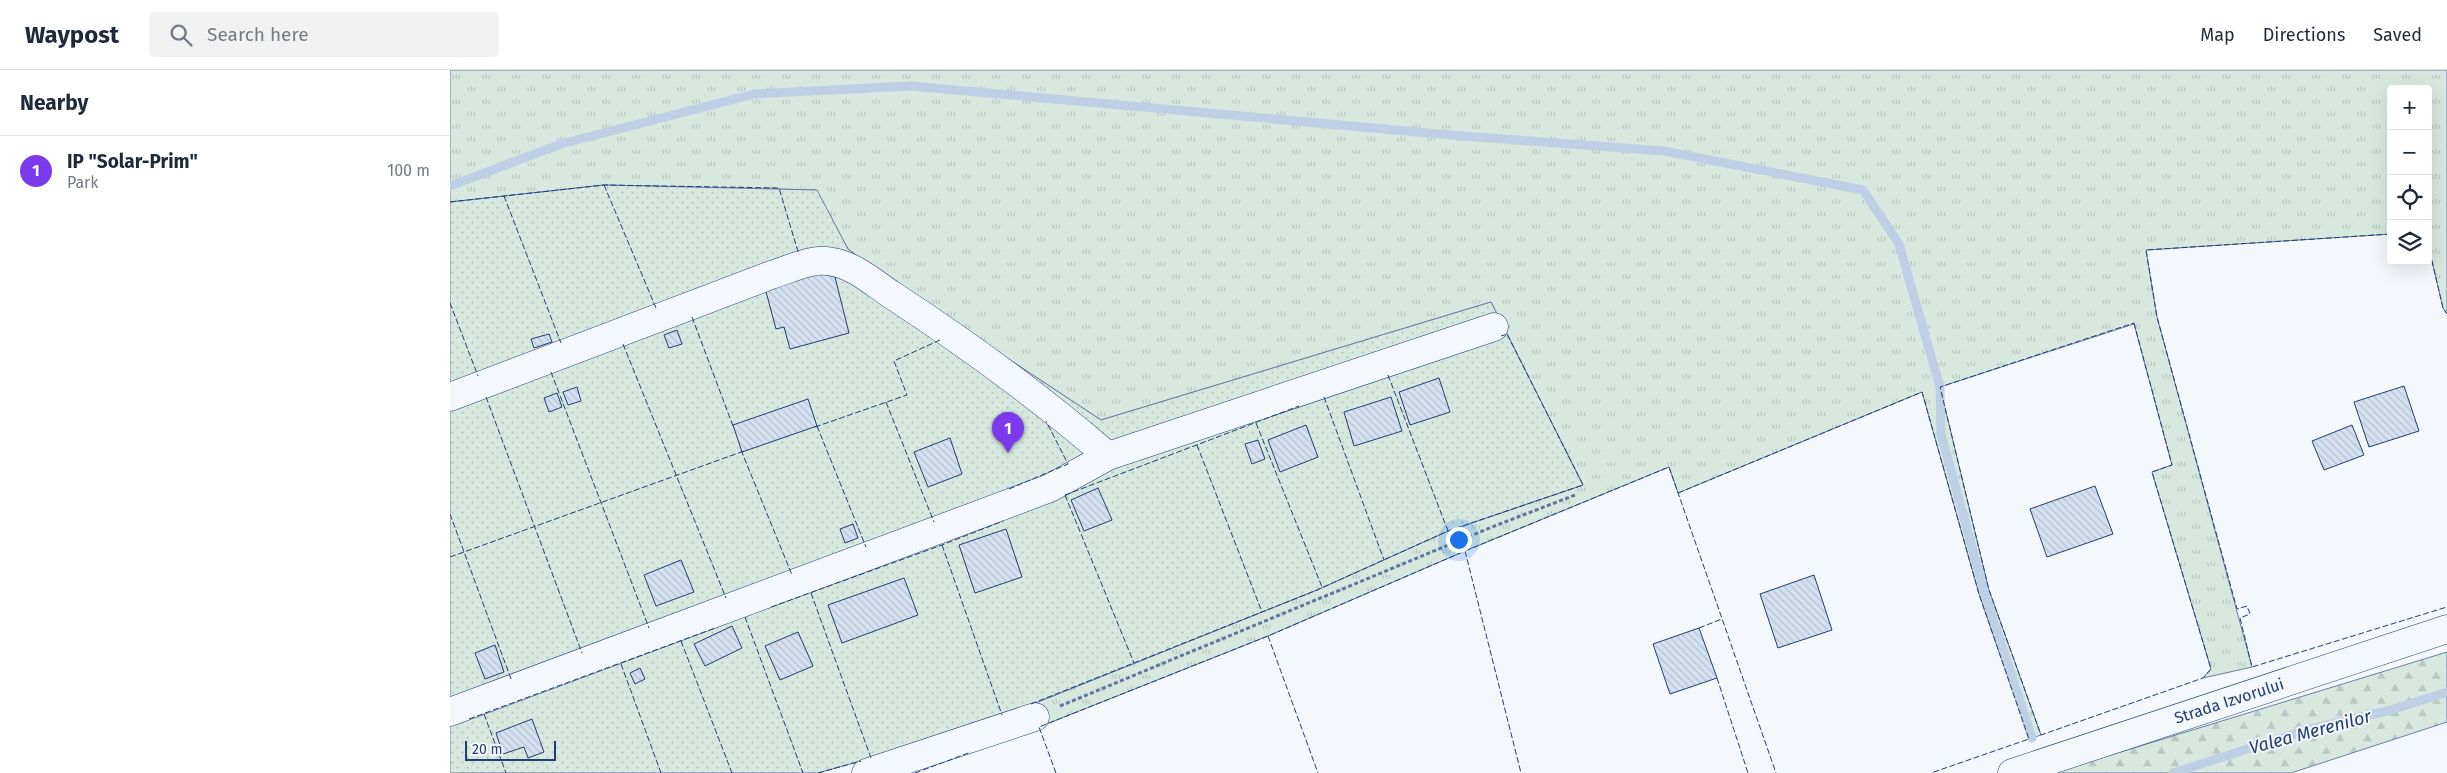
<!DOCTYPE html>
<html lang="en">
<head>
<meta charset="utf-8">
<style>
  body { margin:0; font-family:"Fira Sans",sans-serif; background:#f2f2f3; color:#1f2937 }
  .controls { position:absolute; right:15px; top:15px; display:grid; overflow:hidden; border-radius:5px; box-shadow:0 5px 20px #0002 }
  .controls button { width:45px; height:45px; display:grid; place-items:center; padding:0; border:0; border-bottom:1px solid #e0e1e3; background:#fff; color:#1f2937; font:25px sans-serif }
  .scale { position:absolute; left:15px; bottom:12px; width:91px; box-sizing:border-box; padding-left:5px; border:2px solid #1d3f73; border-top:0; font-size:14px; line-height:18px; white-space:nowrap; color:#1d3f73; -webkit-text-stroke:4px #f4f7fb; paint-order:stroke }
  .you { position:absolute; left:1008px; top:469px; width:18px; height:18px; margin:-12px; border:4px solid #fff; border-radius:50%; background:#1a73e8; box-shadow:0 0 0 8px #1a73e833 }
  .badge { display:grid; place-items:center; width:32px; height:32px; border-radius:50%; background:#7c3aed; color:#fff; font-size:16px; font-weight:700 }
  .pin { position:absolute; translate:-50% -41px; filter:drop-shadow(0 1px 2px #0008) }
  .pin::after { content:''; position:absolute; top:26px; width:18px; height:15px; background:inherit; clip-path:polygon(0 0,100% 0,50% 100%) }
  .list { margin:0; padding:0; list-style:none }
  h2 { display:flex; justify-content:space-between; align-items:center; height:65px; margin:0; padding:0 20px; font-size:21px }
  h2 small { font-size:16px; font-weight:400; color:#747a83 }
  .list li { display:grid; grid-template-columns:32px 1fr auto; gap:15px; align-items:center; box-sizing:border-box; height:70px; padding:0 20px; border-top:1px solid #e0e1e3 }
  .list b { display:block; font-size:19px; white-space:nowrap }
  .list p { margin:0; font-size:16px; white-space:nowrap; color:#747a83 }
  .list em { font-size:16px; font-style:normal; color:#747a83 }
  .icon { flex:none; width:28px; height:28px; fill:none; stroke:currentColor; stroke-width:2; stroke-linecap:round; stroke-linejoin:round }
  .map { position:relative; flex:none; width:1997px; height:703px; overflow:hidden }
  header { display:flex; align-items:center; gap:30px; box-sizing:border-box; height:70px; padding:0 25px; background:#fff; border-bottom:1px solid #e0e1e3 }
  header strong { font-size:24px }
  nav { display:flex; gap:28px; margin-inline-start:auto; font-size:18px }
  .search { width:350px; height:45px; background:#f2f2f3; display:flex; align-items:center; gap:12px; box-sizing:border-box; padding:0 18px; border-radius:5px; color:#747a83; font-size:19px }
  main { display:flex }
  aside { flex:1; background:#fff }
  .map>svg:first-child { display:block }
</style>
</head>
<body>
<header>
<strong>Waypost</strong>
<div class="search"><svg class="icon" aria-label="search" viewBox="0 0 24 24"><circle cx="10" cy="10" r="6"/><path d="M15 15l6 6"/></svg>Search here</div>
<nav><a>Map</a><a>Directions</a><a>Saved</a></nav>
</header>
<main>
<aside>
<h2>Nearby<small></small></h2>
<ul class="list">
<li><span class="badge">1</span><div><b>IP &quot;Solar-Prim&quot;</b><p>Park</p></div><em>100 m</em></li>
</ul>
</aside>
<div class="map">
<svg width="1997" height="703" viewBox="0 0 1997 703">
  <defs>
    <pattern id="grass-tufts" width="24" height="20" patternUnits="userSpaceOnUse" patternTransform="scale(1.25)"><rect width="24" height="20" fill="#d7e8df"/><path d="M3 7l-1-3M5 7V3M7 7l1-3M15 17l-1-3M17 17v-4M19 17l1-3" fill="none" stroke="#b8c8c3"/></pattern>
    <pattern id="forest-firs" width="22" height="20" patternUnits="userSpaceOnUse" patternTransform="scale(1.25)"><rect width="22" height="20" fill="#d7e8df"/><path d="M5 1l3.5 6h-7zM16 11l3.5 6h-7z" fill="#b8c8c3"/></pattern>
    <pattern id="garden-dots" width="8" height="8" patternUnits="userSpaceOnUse" patternTransform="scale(1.25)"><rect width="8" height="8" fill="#d7e8df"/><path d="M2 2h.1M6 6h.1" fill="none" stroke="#b8c8c3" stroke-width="1.8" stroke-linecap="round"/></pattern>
    <pattern id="building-back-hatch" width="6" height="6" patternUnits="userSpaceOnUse" patternTransform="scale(1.25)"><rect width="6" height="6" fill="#d5e0f0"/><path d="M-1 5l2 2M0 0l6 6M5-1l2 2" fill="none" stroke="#b6c1d1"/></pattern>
  </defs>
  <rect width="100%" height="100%" fill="#f4f7fb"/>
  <path fill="url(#grass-tufts)" stroke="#687fa3" d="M0 0H1997V244L1993 238 1978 174V19H1941V164L1696 180 1707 247 1802 597 1753 608 1761 599 1702 402 1722 395 1684 254 1490 317 1539 520 1591 665 1579 669 1529 524 1472 322 1228 423 1219 397 1015 481 818 566 589 657 578 636 867 520 998 461 1133 415 1041 232 651 350 451 218 398 179 366 120 154 115 0 132Z"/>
  <path fill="url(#forest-firs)" stroke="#687fa3" d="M1997 582V652L1841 703H1602Z"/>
  <path fill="url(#garden-dots)" stroke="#687fa3" d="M154 115 367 120 398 179 451 218 651 350 1041 232 1133 415 998 461 867 520 578 636 488 669 368 703H0V132Z"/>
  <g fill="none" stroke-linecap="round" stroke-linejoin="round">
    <path stroke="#bed0e5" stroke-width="9" d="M0 116 111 74 304 24 461 16 1000 65 1214 81 1413 120 1449 174 1490 317 1491 364 1534 521 1582 668
      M1723 703 1860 659 1941 640 1997 622"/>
  </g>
  <path fill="url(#building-back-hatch)" stroke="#1d3f73" d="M371 203 385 207 399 263 340 279 334 257 326 259 315 218Z
    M227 260 232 274 219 278 214 265Z
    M99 264 102 272 84 278 81 269Z
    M989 308 1000 342 960 355 949 322Z
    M1954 316 1969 361 1919 377 1904 332Z
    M127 317 131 331 118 335 113 322Z
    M107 323 112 337 99 342 94 328Z
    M941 327 952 361 904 376 894 342Z
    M358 329 367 356 292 382 283 355Z
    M856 355 868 387 830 402 818 370Z
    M1902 355 1914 385 1874 400 1862 371Z
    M500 368 512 404 478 417 464 382Z
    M808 370 815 389 802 394 795 374Z
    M1645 416 1663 464 1597 487 1580 439Z
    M648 418 662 450 634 461 621 430Z
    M403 454 408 468 395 473 390 459Z
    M556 459 572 507 525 523 509 475Z
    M231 490 244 522 206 536 194 505Z
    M1364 505 1382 560 1328 578 1310 524Z
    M454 508 468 545 392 573 378 535Z
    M282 556 292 578 255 596 244 574Z
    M1249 558 1267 608 1220 624 1203 574Z
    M348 562 363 596 330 610 315 576Z
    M45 575 54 602 35 609 25 583Z
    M190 598 195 609 185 614 180 603Z
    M82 649 94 682 78 688 74 677 53 684 46 663Z"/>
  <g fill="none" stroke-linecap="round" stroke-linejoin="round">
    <g stroke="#1d3f73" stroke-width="29">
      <path id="minor" d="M0 327 321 205C341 199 362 187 383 192 405 196 424 213 442 225 517 274 591 328 658 386
        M0 642 600 418 658 386 1044 257
        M416 703 585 647
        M1562 703 1997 559"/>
    </g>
    <path stroke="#5e769c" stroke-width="3" stroke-dasharray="4 2.5" stroke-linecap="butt" d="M610 636 1042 457 1125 425"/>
    <use href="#minor" stroke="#f4f7fb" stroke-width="28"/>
    <path stroke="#1d3f73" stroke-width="1" stroke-dasharray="6 2.5" stroke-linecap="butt" d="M154 115 206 238
      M54 126 111 273
      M0 132 154 115 329 118 349 185
      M1941 164 1696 180 1707 247 1787 539 1797 536 1800 544 1790 548 1802 597 1997 537
      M1978 174 1993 238 1997 244
      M0 233 28 306
      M242 247 283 356
      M1684 253 1722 395 1702 402 1761 599 1753 608 1591 665 1539 520 1490 317Z
      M173 274 276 528
      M101 302 199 558
      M938 305 998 461
      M36 327 132 583
      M874 327 934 490
      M436 332 484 452
      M806 353 872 517
      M367 356 416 477
      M365 357 457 325 444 291 490 270
      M747 375 812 542
      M291 380 342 505
      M559 419 618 394 596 351
      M1228 423 1472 322 1529 524 1579 669 1481 703
      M615 425 849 336
      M615 425 684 593
      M0 444 61 609
      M492 475 552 645
      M1015 481 1071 703
      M0 487 294 381
      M361 523 421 688
      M321 537 492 475 553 451
      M295 547 353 703
      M1249 558 1272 549
      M818 566 868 703
      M231 571 282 703
      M171 594 211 703
      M1267 608 1298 703
      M581 634 867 520 998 461 1133 415 1057 264 1051 266
      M34 644 56 703
      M19 649 265 558
      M368 703 411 691
      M465 703 521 682
      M606 703 589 657 818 566 1015 481 1219 397 1326 703"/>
  </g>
  <g text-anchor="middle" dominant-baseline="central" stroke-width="4" stroke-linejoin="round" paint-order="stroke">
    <g font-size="16" fill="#1d3f73" stroke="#f4f7fb">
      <text transform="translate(1779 631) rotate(-18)">Strada Izvorului</text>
    </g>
    <g font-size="18" font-style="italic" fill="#1d3f73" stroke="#f4f7fb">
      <text transform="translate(1860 662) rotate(-15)">Valea Merenilor</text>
    </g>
  </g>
</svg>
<div class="controls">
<button>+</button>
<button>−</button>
<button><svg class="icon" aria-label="locate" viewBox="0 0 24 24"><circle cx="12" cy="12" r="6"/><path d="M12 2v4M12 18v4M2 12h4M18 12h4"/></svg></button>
<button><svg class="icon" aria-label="layers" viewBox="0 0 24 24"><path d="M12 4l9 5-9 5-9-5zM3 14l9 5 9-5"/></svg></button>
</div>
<div class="scale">20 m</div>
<div class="you"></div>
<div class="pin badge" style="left:558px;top:383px">1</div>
</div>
</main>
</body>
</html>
